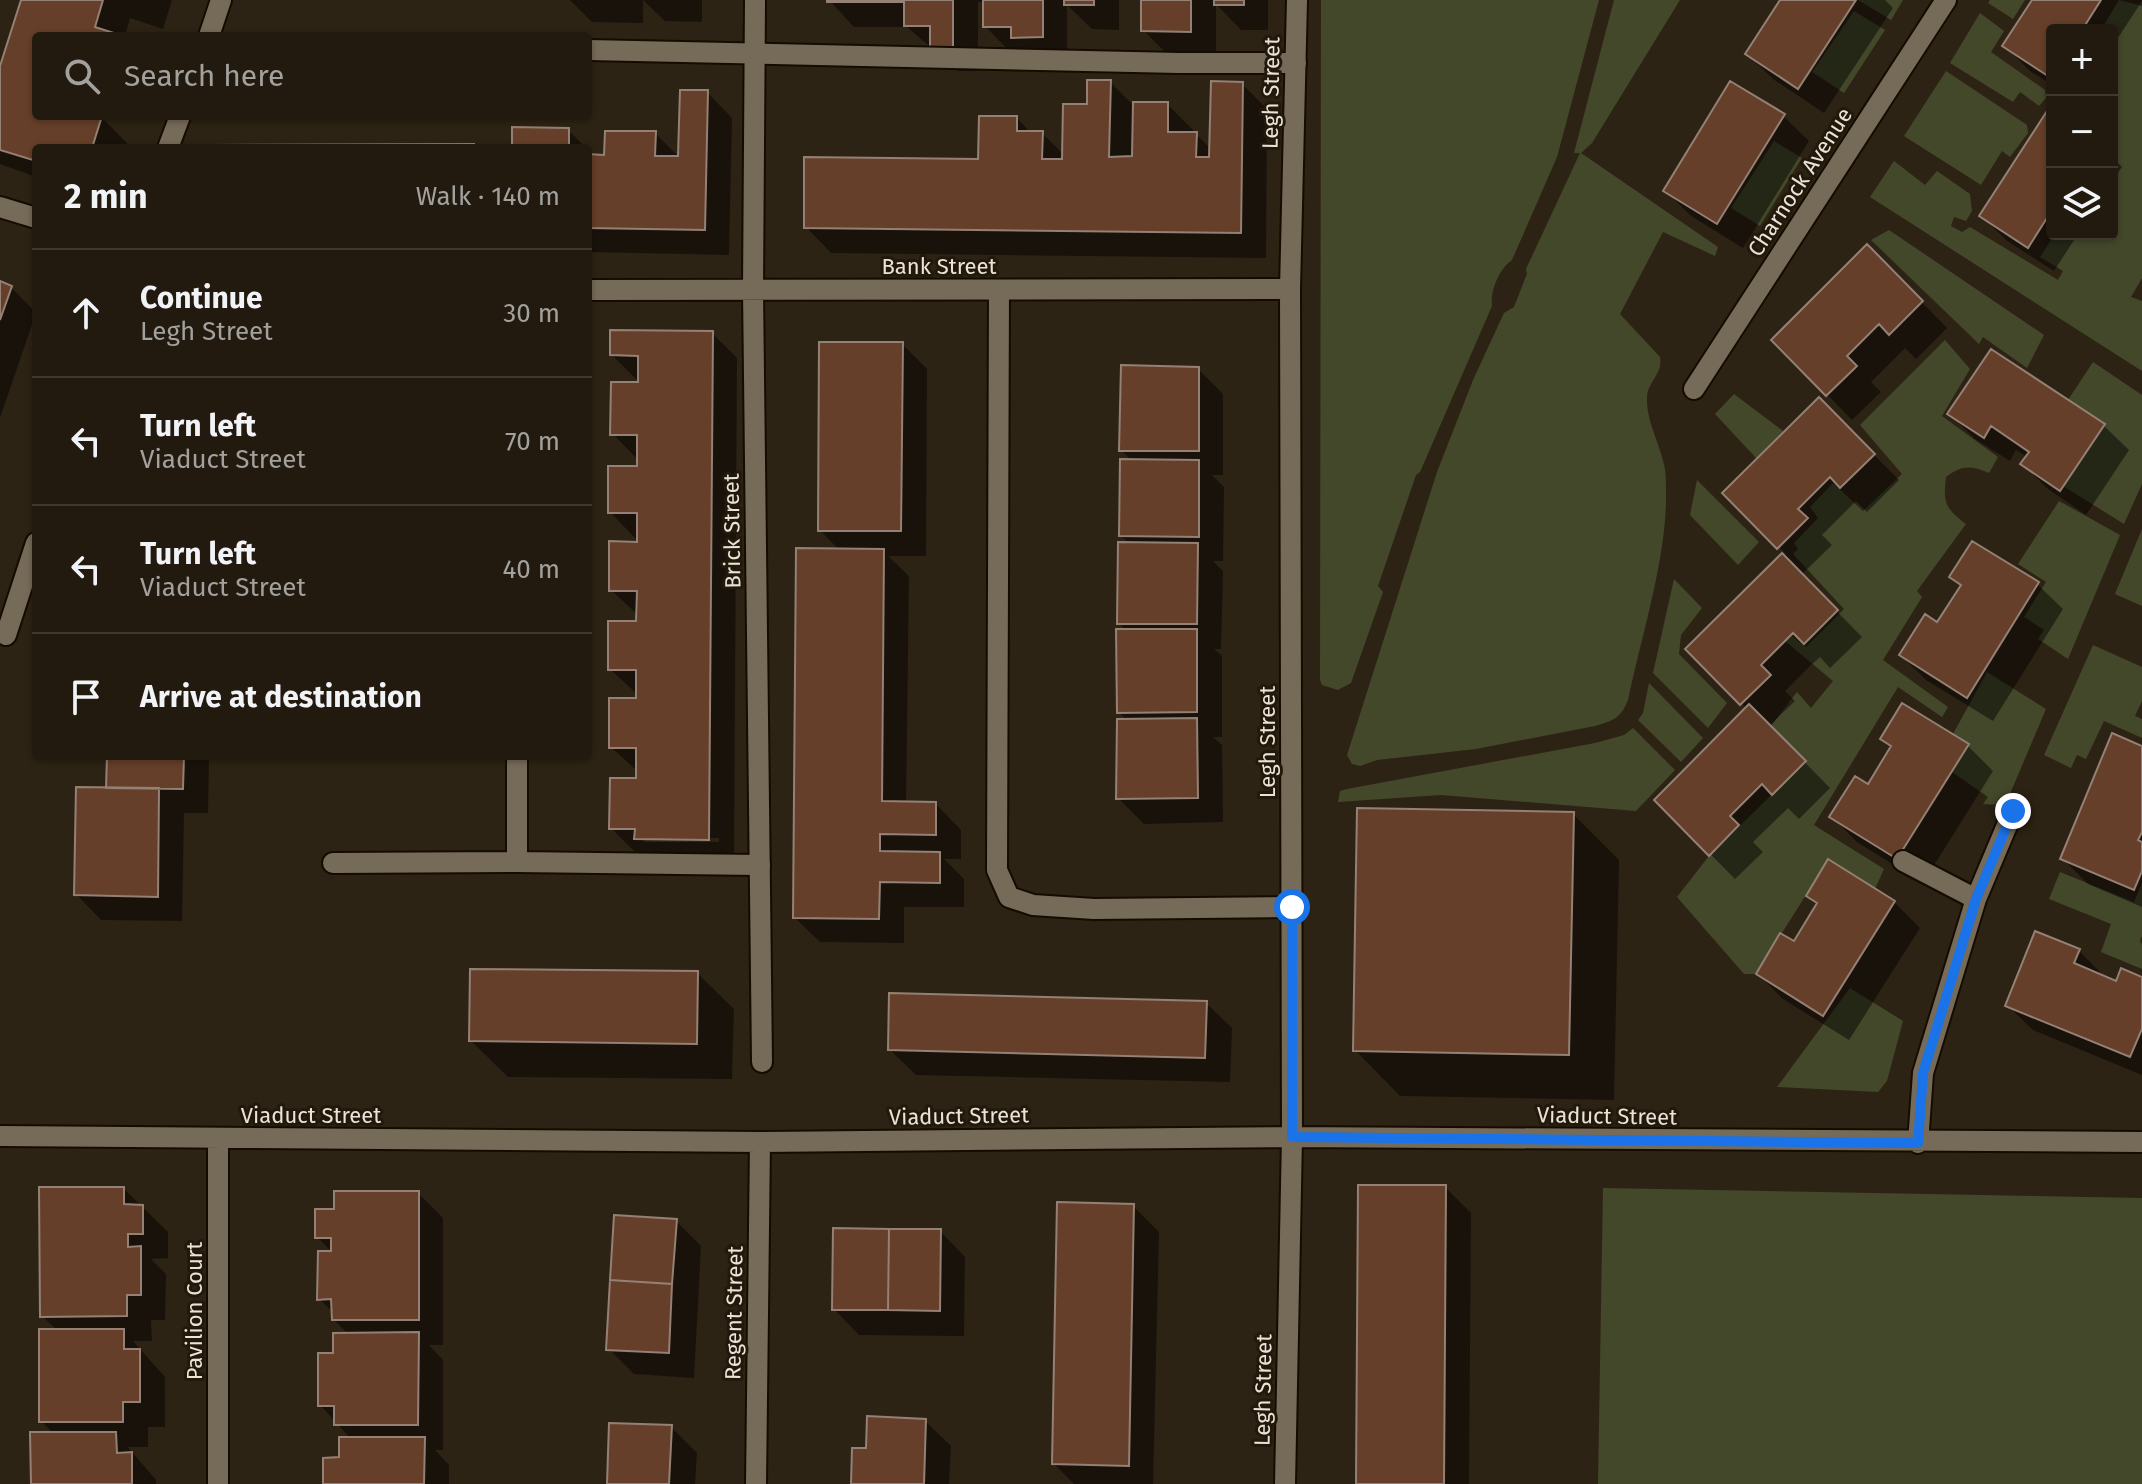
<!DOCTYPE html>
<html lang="en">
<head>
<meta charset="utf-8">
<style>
  body { margin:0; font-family:"Fira Sans",sans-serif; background:#2a2318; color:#f1f3f6 }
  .controls { position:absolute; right:24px; top:24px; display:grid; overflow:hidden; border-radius:8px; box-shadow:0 2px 6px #0004 }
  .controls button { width:72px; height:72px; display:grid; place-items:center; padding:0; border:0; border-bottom:2px solid #3f382f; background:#221a0f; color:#f1f3f6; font:40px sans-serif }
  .stop { position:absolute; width:24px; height:24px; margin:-18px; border:6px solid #1a73e8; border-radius:50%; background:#fff }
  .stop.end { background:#1a73e8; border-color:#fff; box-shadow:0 2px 8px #0008 }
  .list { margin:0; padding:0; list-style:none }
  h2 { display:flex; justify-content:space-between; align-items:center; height:104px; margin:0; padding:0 32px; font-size:34px }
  h2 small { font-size:26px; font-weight:400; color:#a2a19e }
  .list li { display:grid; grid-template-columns:52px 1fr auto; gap:24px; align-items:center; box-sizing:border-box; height:128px; padding:0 32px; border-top:2px solid #3f382f }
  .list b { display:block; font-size:30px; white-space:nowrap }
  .list p { margin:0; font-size:26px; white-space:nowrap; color:#a2a19e }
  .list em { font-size:26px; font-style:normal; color:#a2a19e }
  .icon { flex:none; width:44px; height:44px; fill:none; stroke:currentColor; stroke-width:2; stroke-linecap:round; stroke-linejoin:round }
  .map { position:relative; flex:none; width:2142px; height:1484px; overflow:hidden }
  .search { position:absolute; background:#221a0f; box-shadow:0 2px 6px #0004; left:32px; top:32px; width:560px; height:88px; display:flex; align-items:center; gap:20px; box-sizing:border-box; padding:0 28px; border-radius:8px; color:#a2a19e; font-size:30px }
  .panel { position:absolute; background:#221a0f; box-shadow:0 2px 6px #0004; left:32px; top:144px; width:560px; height:616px; border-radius:8px }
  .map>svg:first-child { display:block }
</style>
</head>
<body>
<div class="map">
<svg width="2142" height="1484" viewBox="0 0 2142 1484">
  <rect width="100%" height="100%" fill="#2d2314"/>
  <path fill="#44482a" d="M1321 0H1599L1557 157 1512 260C1499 269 1490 291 1492 306L1420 472 1416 475 1378 586 1383 592 1351 683 1338 690 1322 685 1320 680Z
    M1614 0H1680L1592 143 1581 153 1718 247 1715 256 1663 232 1620 314 1660 357C1663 374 1648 381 1647 397 1646 422 1661 445 1665 469 1666 477 1666 486 1666 494 1667 556 1641 638 1628 700 1621 718 1613 721 1595 726L1476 749 1377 760 1360 766 1352 764 1347 755 1437 472 1473 380 1504 313 1514 307 1527 274 1526 269 1580 153H1574Z
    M1858 0H1903L1891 20Z
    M1990 0H2025L2013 19 1988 3Z
    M2119 0 2142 6V278L2131 297 2142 301V371L1870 197 1894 161 1925 185 1937 171 1970 194 1972 211 1966 221 1954 217 1951 226 1962 232 1970 227 2058 280 2063 271 2040 257 2055 234H2112V30H2101Z
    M1854 11 1885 30 1844 93 1812 72Z
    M1980 13 2004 31 1991 52 2045 90 2046 98 2039 106 2020 92 2013 102 1950 63Z
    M1946 71 2027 125 2028 133 2010 157 2002 151 1981 185 1904 136Z
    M1774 141 1802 158 1760 226 1731 208Z
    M1889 230 2044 335 2027 368 1983 337 1979 344 1871 240Z
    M1945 340 1970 369 1942 416 1998 457 1989 473C1972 465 1961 465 1946 477 1943 503 1945 508 1966 524L1917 591 1922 597 1883 660 1948 707 1942 717 1898 687 1814 825 1884 869 1875 889 1828 860 1756 974H1744L1677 897 1709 856 1806 761 1771 726 1797 692 1811 708 1833 681 1785 641 1791 635 1806 647 1844 609 1793 554 1798 549 1794 543 1818 518 1810 507 1833 483 1863 511 1902 474 1860 425Z
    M2093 362 2142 395V484L2124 524 2063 486 2068 400Z
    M1734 394 1783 431 1757 459 1715 414Z
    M1697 480 1759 542 1738 565 1690 515Z
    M2059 501 2120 535 2068 659 2038 639 2044 630 2024 617 2046 582 2018 564Z
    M2142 529V606L2115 594Z
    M1674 579 1702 608 1681 635 1679 654 1727 703 1708 728 1653 673Z
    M2093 645 2142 667V701L2135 716 2142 719V738L2104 721 2086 759 2077 755 2071 768 2044 755Z
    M1987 672 2046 709 2007 801 2002 805 1983 804 1988 797 1952 772 1969 745 1953 734Z
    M1649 683 1703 738 1681 762 1638 720 1643 713Z
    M1633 728 1675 770 1636 811 1441 795 1338 802 1340 791 1347 789 1595 743 1624 735Z
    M2060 872 2134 902 2142 883V936L2140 940 2142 945V969L2101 952 2111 924 2049 899Z
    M1850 988 1903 1021 1887 1081 1878 1092 1777 1087Z
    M1603 1188 2142 1198V1484H1598Z"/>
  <path fill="#0007" fill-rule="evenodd" d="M23 0H172L163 29 130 18 125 36H36V116H100L127 143 125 148H36V177L0 164V72Z
    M570 0H643V23L592 22Z
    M643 0H702V22L665 21Z
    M829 0H1119V30L1092 29 1067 5V62L1010 52 985 26V2H978V71H958L907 27H854Z
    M1143 0H1268V30H1241L1216 4V56H1169L1143 30Z
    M1783 0H1885L1893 8 1824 113 1773 79 1747 54Z
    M2035 0H2142V1L2112 47V30H2052V85L2030 71 2005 46Z
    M1110 82 1135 107 1167 104 1193 130V134H1196L1211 149 1242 84 1267 109 1266 258 831 253 806 227 980 161 1017 118 1031 133H1042L1064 155 1089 106Z
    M707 92 732 118 729 255 588 252V150L594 156 606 157 655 133 680 158Z
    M2052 112V234H2078L2054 271 2007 241 1982 216Z
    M1783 116 1809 141 1743 248 1691 216 1666 191Z
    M568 130 586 148H514Z
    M2112 157 2122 167 2112 181Z
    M1868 247 1947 328 1916 359 1905 348 1871 382 1881 392 1852 420 1774 340Z
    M0 284 11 287 36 313 0 418Z
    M712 333 737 358 734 864H662L651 853H636L611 828 638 780V772L611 747 638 700V695L610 669 638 623V615L611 590 639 544V538H635L610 512 639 468 638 460 613 434 641 384 612 355ZM641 837 719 838V842H645Z
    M902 344 927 369 926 556H888L909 576 906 804H936L961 830V859H944L964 879V907H904V943L820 942 794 917 840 551 820 530Z
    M1198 369 1223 394V475H1212L1224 487 1223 561H1213L1223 571 1221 649H1214L1222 656V737H1213L1222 745 1223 822 1144 824 1118 798 1128 721 1118 712 1126 631 1119 623 1130 544 1121 536 1132 461 1121 450Z
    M1819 400 1899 480 1867 512 1856 501 1822 535 1832 545 1801 575 1862 637 1830 668 1820 657 1810 666 1785 691 1795 701 1769 726 1830 788 1799 819 1788 808 1753 842 1763 852 1735 879 1657 800 1747 709 1688 649 1785 553 1725 493Z
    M1950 414 2103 425 2129 450 2086 515 2048 489 2023 464 2027 457 2016 450 2010 461 1975 439Z
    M1952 577 2037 584 2063 609 1993 721 1926 680 1901 655 1938 625 1962 587Z
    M1903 706 1968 746 1993 771 1923 883 1857 842 1832 817 1868 787 1892 748 1882 738Z
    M2142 748V907L2088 884 2063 859Z
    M109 756H209L208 813H184L182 921 101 920 76 894 108 790Z
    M1573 814 1619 860 1614 1100 1400 1096 1355 1050Z
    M1829 862 1894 902 1920 928 1849 1040 1783 999 1758 974 1794 944 1818 905 1808 895Z
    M2079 951 2104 976 2117 983 2142 979V1075L2033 1030 2007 1005Z
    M697 973 734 1009 732 1079 508 1077 471 1041Z
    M1206 1003 1232 1028 1230 1082 916 1075 890 1050Z
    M1445 1187 1471 1213 1469 1484H1358Z
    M124 1189 168 1232V1258L151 1259 166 1274 165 1320H151L152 1341H133L165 1377V1427H148V1447H128L156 1480V1484H33L54 1434 41 1421 58 1331 42 1316Z
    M418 1193 443 1218V1345H429L443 1360V1450H435L449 1465V1484H325L351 1439 320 1405 334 1355 349 1335 334 1320V1313L319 1299 332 1252 317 1237 336 1211Z
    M1133 1206 1159 1232 1153 1484H1074L1054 1464Z
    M676 1221 701 1246 694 1378 634 1374 609 1349Z
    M940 1231 965 1257 964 1336 859 1335 834 1309Z
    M925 1421 951 1446 949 1484H853L868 1450Z
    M671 1427 697 1453 695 1484H608Z"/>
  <path fill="#653f29" stroke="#948075" stroke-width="2" d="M21 0H103L95 27 123 36H36V116H102L92 148H36V161L0 150V66Z
    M827 0H953V47H930V26H904V2H827Z
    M983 0H1043V37L1011 38V27H983Z
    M1064 0H1094V5H1064Z
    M1141 0H1191V32L1141 31Z
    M1214 0H1244V5H1214Z
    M1780 0H1856L1798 89 1745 54Z
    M2032 0H2101L2082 30H2052L2051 78 2002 46Z
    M1087 80H1111L1109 157 1132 156 1133 102H1168V132H1197L1196 157H1209L1211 81 1243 82 1241 233 804 228V157L978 159 979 116H1017V131H1043L1042 159H1062L1063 104H1087Z
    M1730 81 1785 114 1717 224 1663 191Z
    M680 90H708L705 230 588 228V154L604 155 605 131H656L655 156H678Z
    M2049 108 2052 110V210L2028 248 1979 216Z
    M512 127 569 128V148H512Z
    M474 144V148H208V145Z
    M1867 244 1923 301 1889 335 1879 324 1847 356 1857 366 1826 396 1771 340Z
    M0 281 12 286 0 320Z
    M610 330 713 331 709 840 634 839 635 829H609L610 778H636V748H609V698H636V670H608V621H636L637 591H609V541L637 542V513H608V466H637V435H610L611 382H638V356L610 355Z
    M819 342H903L901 531H818Z
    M1991 349 2105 424 2060 491 2020 464 2029 452 1991 426 1984 438 1947 414Z
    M1121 365 1199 367V451H1119Z
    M1819 397 1875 454 1840 488 1830 477 1798 509 1808 518 1777 549 1722 493Z
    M1120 459 1199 460V537L1119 536Z
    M1972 541 2039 582 1967 698 1899 655 1925 614 1937 622 1961 585 1949 577Z
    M1118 542 1198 543 1197 624H1117Z
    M796 548 884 549 882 801 936 802V835L880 834V851L940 852V883L880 882 879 919 793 918Z
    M1782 553 1838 610 1804 644 1793 633 1761 665 1771 675 1740 705 1685 649Z
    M1116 629H1197V712L1117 713Z
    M1902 703 1969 744 1897 859 1829 817 1855 776 1868 784 1891 746 1880 739Z
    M1749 704 1806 761 1772 795 1762 784 1730 816 1739 825 1709 856 1654 800Z
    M1197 718 1198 798 1116 799 1117 719Z
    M2112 733 2142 746V832L2138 840 2142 842V871L2134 890 2060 859Z
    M107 756H184L183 789 106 788Z
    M76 787 159 788 158 897 74 895Z
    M1357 808 1574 812 1569 1055 1353 1051Z
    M1828 859 1895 901 1823 1016 1756 974 1780 933 1794 941 1817 903 1806 896Z
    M2035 931 2080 949 2074 963 2116 981 2121 968 2142 977V1029L2130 1057 2005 1006Z
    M470 969 698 971 697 1044 469 1041Z
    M889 993 1207 1001 1205 1058 888 1050Z
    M1358 1185H1446L1444 1484H1356Z
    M39 1187H124V1204L143 1205V1234H128V1247L141 1246V1295H127V1316L40 1317Z
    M334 1191H419V1320H332L331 1299 317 1300 318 1251H331V1238H315V1209H334Z
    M1057 1202 1134 1204 1129 1466 1052 1464Z
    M614 1215 677 1219 672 1284 610 1280Z
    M833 1228 889 1229 888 1310H832Z
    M889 1229H941L940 1311 888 1310Z
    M610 1280 672 1284 669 1353 606 1350Z
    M39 1329H124V1349H140V1402H123V1422H39Z
    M419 1332 418 1425H334V1406H318V1353H333V1333Z
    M867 1416 926 1419 924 1484H851L852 1448H866Z
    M609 1423 672 1425 669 1484H607Z
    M30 1432H116L117 1453 132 1452V1484H31Z
    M339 1437H425L424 1484H323V1458L339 1457Z"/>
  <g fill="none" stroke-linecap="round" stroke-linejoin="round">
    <g stroke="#150c01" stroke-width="24">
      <path id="lane" d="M209 36 221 0
        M588 50 1179 63H1296
        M168 148 180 116
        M999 290 997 870 1009 897 1033 905 1094 909 1292 907
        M6 635 36 543
        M517 862V756
        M333 863 517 862 760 865"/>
    </g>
    <g stroke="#150c01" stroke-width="24">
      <path id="street" d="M755 0 753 290 762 1062
        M0 207 36 218
        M588 290 1290 289
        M1694 389 1946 0
        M1903 861 1976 899 1923 1073 1918 1143
        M1976 899 2013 811
        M0 1136 760 1142 1292 1137 2142 1142
        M218 1484V1139
        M756 1484 760 1142
        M1285 1484 1292 1137 1290 289 1297 0"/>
    </g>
    <use href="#lane" stroke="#766b59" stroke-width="20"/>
    <use href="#street" stroke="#766b59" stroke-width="20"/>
  </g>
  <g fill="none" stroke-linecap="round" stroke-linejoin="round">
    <path stroke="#1a73e8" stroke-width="10" d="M1292 907V1137L1918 1143 1923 1073 1976 899 2013 811"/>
  </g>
  <g text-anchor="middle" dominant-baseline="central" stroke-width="6" stroke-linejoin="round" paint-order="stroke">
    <g font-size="22" fill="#e9e3d9" stroke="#23190a">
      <text transform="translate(1271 93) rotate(-89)">Legh Street</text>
      <text transform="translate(1800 182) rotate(-57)">Charnock Avenue</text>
      <text x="939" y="266">Bank Street</text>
      <text transform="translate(732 531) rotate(-91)">Brick Street</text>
      <text transform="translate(1267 742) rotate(-90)">Legh Street</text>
      <text x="311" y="1115">Viaduct Street</text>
      <text transform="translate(959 1116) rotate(-1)">Viaduct Street</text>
      <text transform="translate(1607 1116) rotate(1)">Viaduct Street</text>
      <text transform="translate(194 1311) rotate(-90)">Pavilion Court</text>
      <text transform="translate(734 1313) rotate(-89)">Regent Street</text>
      <text transform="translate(1263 1390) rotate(-89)">Legh Street</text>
    </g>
  </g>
</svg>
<div class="controls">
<button>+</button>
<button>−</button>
<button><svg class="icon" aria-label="layers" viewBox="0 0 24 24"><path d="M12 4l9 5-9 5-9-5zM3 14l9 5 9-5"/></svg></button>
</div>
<div class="stop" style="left:1292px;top:907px"></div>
<div class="stop end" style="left:2013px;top:811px"></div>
<div class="search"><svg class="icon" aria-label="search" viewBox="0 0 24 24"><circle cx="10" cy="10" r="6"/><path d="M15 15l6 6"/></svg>Search here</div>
<section class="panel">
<h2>2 min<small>Walk · 140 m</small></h2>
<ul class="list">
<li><svg class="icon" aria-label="ahead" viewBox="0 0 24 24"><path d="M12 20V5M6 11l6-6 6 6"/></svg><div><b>Continue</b><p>Legh Street</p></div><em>30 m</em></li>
<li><svg class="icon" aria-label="left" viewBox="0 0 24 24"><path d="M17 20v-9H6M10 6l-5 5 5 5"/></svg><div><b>Turn left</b><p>Viaduct Street</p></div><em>70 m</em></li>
<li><svg class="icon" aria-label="left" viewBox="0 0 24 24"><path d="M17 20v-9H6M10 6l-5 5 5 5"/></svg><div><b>Turn left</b><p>Viaduct Street</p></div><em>40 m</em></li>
<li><svg class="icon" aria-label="arrive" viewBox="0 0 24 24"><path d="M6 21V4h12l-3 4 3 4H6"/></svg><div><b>Arrive at destination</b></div></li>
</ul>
</section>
</div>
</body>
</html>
